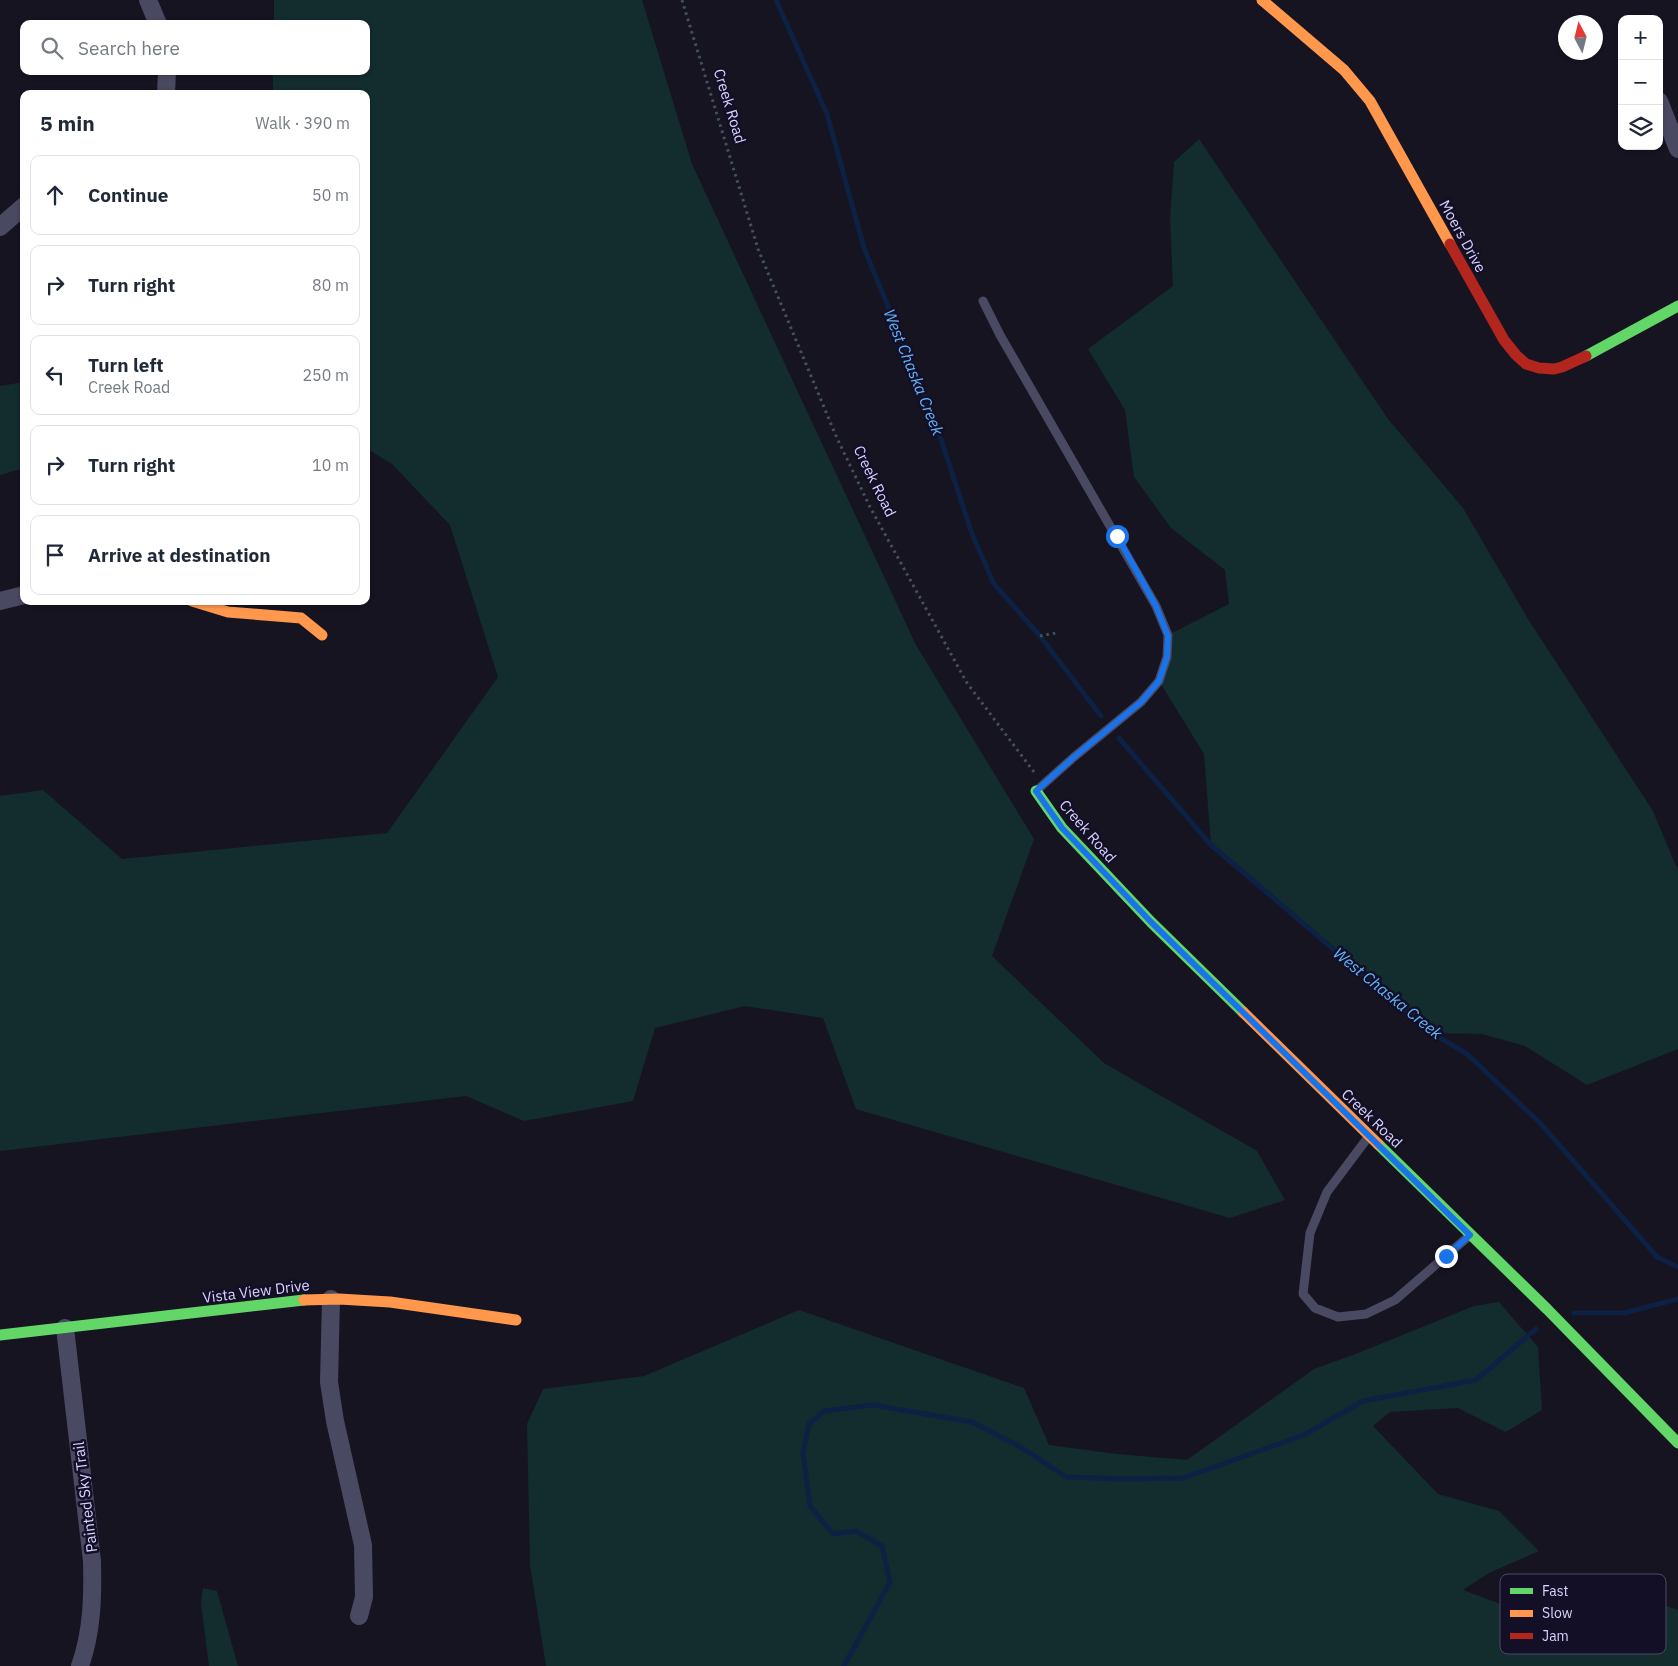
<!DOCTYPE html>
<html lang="en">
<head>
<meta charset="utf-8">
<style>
  body { margin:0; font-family:"IBM Plex Sans",sans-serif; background:#f6f6f7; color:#1f2937 }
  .controls { position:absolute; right:15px; top:15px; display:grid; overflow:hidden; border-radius:10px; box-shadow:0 1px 4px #0004 }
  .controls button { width:45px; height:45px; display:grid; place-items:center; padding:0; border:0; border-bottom:1px solid #e0e1e3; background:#fff; color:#1f2937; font:25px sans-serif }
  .compass { position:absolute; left:1558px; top:15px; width:45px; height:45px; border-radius:50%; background:#fff; box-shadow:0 1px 4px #0004; rotate:353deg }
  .stop { position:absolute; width:15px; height:15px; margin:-11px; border:4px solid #1a73e8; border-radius:50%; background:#fff }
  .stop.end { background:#1a73e8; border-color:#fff; box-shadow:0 1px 5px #0008 }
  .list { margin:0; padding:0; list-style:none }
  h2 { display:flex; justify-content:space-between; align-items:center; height:65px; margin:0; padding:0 20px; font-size:21px }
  h2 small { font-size:16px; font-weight:400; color:#747a83 }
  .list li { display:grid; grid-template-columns:32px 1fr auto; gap:15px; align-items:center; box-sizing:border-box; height:80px; margin:0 10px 10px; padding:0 10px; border:1px solid #e0e1e3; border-radius:10px }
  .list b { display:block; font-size:19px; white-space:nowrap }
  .list p { margin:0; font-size:16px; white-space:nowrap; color:#747a83 }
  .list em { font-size:16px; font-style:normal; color:#747a83 }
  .icon { flex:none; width:28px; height:28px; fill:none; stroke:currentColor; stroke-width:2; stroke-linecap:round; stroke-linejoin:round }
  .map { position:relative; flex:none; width:1678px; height:1666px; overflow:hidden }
  .search { position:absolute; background:#fff; box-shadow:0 1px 4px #0004; left:20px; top:20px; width:350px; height:55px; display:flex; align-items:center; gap:12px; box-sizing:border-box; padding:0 18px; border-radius:10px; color:#747a83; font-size:19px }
  .panel { position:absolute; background:#fff; box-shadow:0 1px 4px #0004; left:20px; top:90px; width:350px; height:515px; border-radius:10px }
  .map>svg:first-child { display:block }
</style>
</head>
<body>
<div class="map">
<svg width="1678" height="1666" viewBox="0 0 1678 1666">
  <rect width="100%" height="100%" fill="#161421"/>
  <path fill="#132c2d" d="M274 0H642L692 164 797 390 916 645 1034 839 992 956 1104 1063 1257 1151 1285 1200 1230 1218 856 1109 823 1018 745 1006 655 1028 633 1101 524 1121 466 1096 0 1151V796L43 790 122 859 387 833 498 677 450 525 392 464 366 448V94H273V71H366V24H274Z
    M1199 139 1388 419 1463 508 1528 619 1653 811 1675 864 1678 868V1049L1587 1085 1525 1046 1482 1034 1432 1033 1211 845 1204 754 1159 681 1168 635 1229 604 1225 570 1171 528 1134 477 1125 410 1088 349 1173 286 1170 218 1174 162Z
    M24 382V468L0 475V386Z
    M1499 1302 1538 1347 1542 1410 1506 1432 1458 1408 1390 1412 1373 1426 1438 1494 1499 1511 1539 1551 1489 1573 1463 1590 1554 1624 1617 1589 1678 1610V1666H546L530 1565 527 1424 543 1389 644 1376 799 1310 1024 1388 1049 1445 1117 1454 1187 1460 1314 1369 1358 1353 1474 1306Z
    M203 1588 217 1591 238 1666H209L201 1603Z"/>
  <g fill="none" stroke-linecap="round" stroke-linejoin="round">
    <path stroke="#0d2144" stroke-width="5" d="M776 0 827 114 864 248 934 418 972 534 994 584 1040 636 1101 716
      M1119 738 1211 845 1432 1033 1467 1054 1541 1124 1657 1257 1678 1267
      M1574 1313H1624L1678 1299
      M844 1666 890 1582 882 1546 856 1531 833 1534 810 1506 803 1453 809 1424 824 1411 873 1405 972 1422 1019 1446 1066 1477 1123 1479 1183 1478 1304 1435 1363 1401 1476 1380 1536 1329"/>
    <path stroke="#44505f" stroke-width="3" stroke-dasharray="2.5 4" stroke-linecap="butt" d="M682 0 758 249 836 436 870 507 967 683 1034 772
      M1040 636 1056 633"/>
    <path stroke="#4a4962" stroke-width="9" d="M983 301 1000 335 1156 606 1168 635 1167 657 1159 681 1141 702 1074 757 1036 791
      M1369 1136 1327 1192 1310 1233 1303 1294 1315 1308 1338 1317 1366 1314 1395 1300 1469 1236"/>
    <path stroke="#4a4962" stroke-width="18" d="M148 0 158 24
      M166 94 167 71
      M1659 101 1678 149
      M0 227 24 206
      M0 601 24 595
      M331 1299 329 1382 335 1421 363 1545 364 1597 359 1616
      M65 1328 92 1561C93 1597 92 1632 80 1666"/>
    <path stroke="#63d668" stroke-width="11" d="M1586 356 1678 306
      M1036 791 1062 828 1151 922 1243 1012
      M1378 1144 1547 1309 1678 1443
      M0 1335 304 1300"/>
    <path stroke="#ff974d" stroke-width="11" d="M1262 0 1344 70 1370 101 1450 244
      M192 601 228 612 301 618 322 635
      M1243 1012 1378 1144
      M304 1300 339 1299 390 1302 516 1320"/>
    <path stroke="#b3261e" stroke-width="11" d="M1450 244 1504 340 1516 355 1526 364 1539 368 1554 369 1562 367 1586 356"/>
  </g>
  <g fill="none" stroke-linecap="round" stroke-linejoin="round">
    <path stroke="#1a73e8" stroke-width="6" d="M1117 536 1156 606 1168 636 1167 657 1159 681 1141 702 1074 757 1036 791 1062 828 1151 922 1470 1235 1446 1256"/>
  </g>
  <g text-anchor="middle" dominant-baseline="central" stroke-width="5" stroke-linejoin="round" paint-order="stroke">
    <g font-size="15" fill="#d9d4ff" stroke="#130f26">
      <text transform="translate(730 106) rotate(73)">Creek Road</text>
      <text transform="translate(1463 236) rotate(61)">Moers Drive</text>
      <text transform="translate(875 481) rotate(64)">Creek Road</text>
      <text transform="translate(1088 831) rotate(49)">Creek Road</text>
      <text transform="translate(1372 1118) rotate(44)">Creek Road</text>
      <text transform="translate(256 1291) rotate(-7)">Vista View Drive</text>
      <text transform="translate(85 1497) rotate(-97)">Painted Sky Trail</text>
    </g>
    <g font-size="16" font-style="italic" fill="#62b6ff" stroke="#130f26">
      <text transform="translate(914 372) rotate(68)">West Chaska Creek</text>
      <text transform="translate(1388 993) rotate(39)">West Chaska Creek</text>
    </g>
  </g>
  <rect x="1500" y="1574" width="166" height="80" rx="8" fill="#130f26" stroke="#4e4a67" stroke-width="1"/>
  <rect x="1510" y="1588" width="23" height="6" fill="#63d668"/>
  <rect x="1510" y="1610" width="23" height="7" fill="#ff974d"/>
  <rect x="1510" y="1633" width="23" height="6" fill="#b3261e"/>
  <g font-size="14" fill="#d9d4ff">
    <text x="1542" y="1596">Fast</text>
    <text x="1542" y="1618">Slow</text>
    <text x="1542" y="1641">Jam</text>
  </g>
</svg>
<div class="controls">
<button>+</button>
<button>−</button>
<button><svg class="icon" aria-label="layers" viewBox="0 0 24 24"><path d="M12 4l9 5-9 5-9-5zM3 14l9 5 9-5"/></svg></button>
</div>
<svg class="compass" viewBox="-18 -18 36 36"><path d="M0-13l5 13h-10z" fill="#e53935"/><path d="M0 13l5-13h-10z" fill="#747a83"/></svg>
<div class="stop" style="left:1117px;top:536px"></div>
<div class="stop end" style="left:1446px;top:1256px"></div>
<div class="search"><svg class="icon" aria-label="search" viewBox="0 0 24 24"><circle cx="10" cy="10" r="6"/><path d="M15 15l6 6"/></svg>Search here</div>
<section class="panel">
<h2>5 min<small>Walk · 390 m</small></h2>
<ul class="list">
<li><svg class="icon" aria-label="ahead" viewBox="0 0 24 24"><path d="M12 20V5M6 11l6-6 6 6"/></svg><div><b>Continue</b></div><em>50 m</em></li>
<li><svg class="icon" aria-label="right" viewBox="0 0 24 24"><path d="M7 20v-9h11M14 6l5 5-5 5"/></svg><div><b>Turn right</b></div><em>80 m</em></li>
<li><svg class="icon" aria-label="left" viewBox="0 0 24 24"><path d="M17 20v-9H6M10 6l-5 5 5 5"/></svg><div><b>Turn left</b><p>Creek Road</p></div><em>250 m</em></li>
<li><svg class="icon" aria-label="right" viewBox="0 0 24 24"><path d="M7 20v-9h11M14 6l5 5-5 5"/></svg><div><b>Turn right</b></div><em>10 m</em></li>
<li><svg class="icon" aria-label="arrive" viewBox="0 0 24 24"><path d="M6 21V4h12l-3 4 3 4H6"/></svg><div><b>Arrive at destination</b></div></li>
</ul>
</section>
</div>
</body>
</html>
